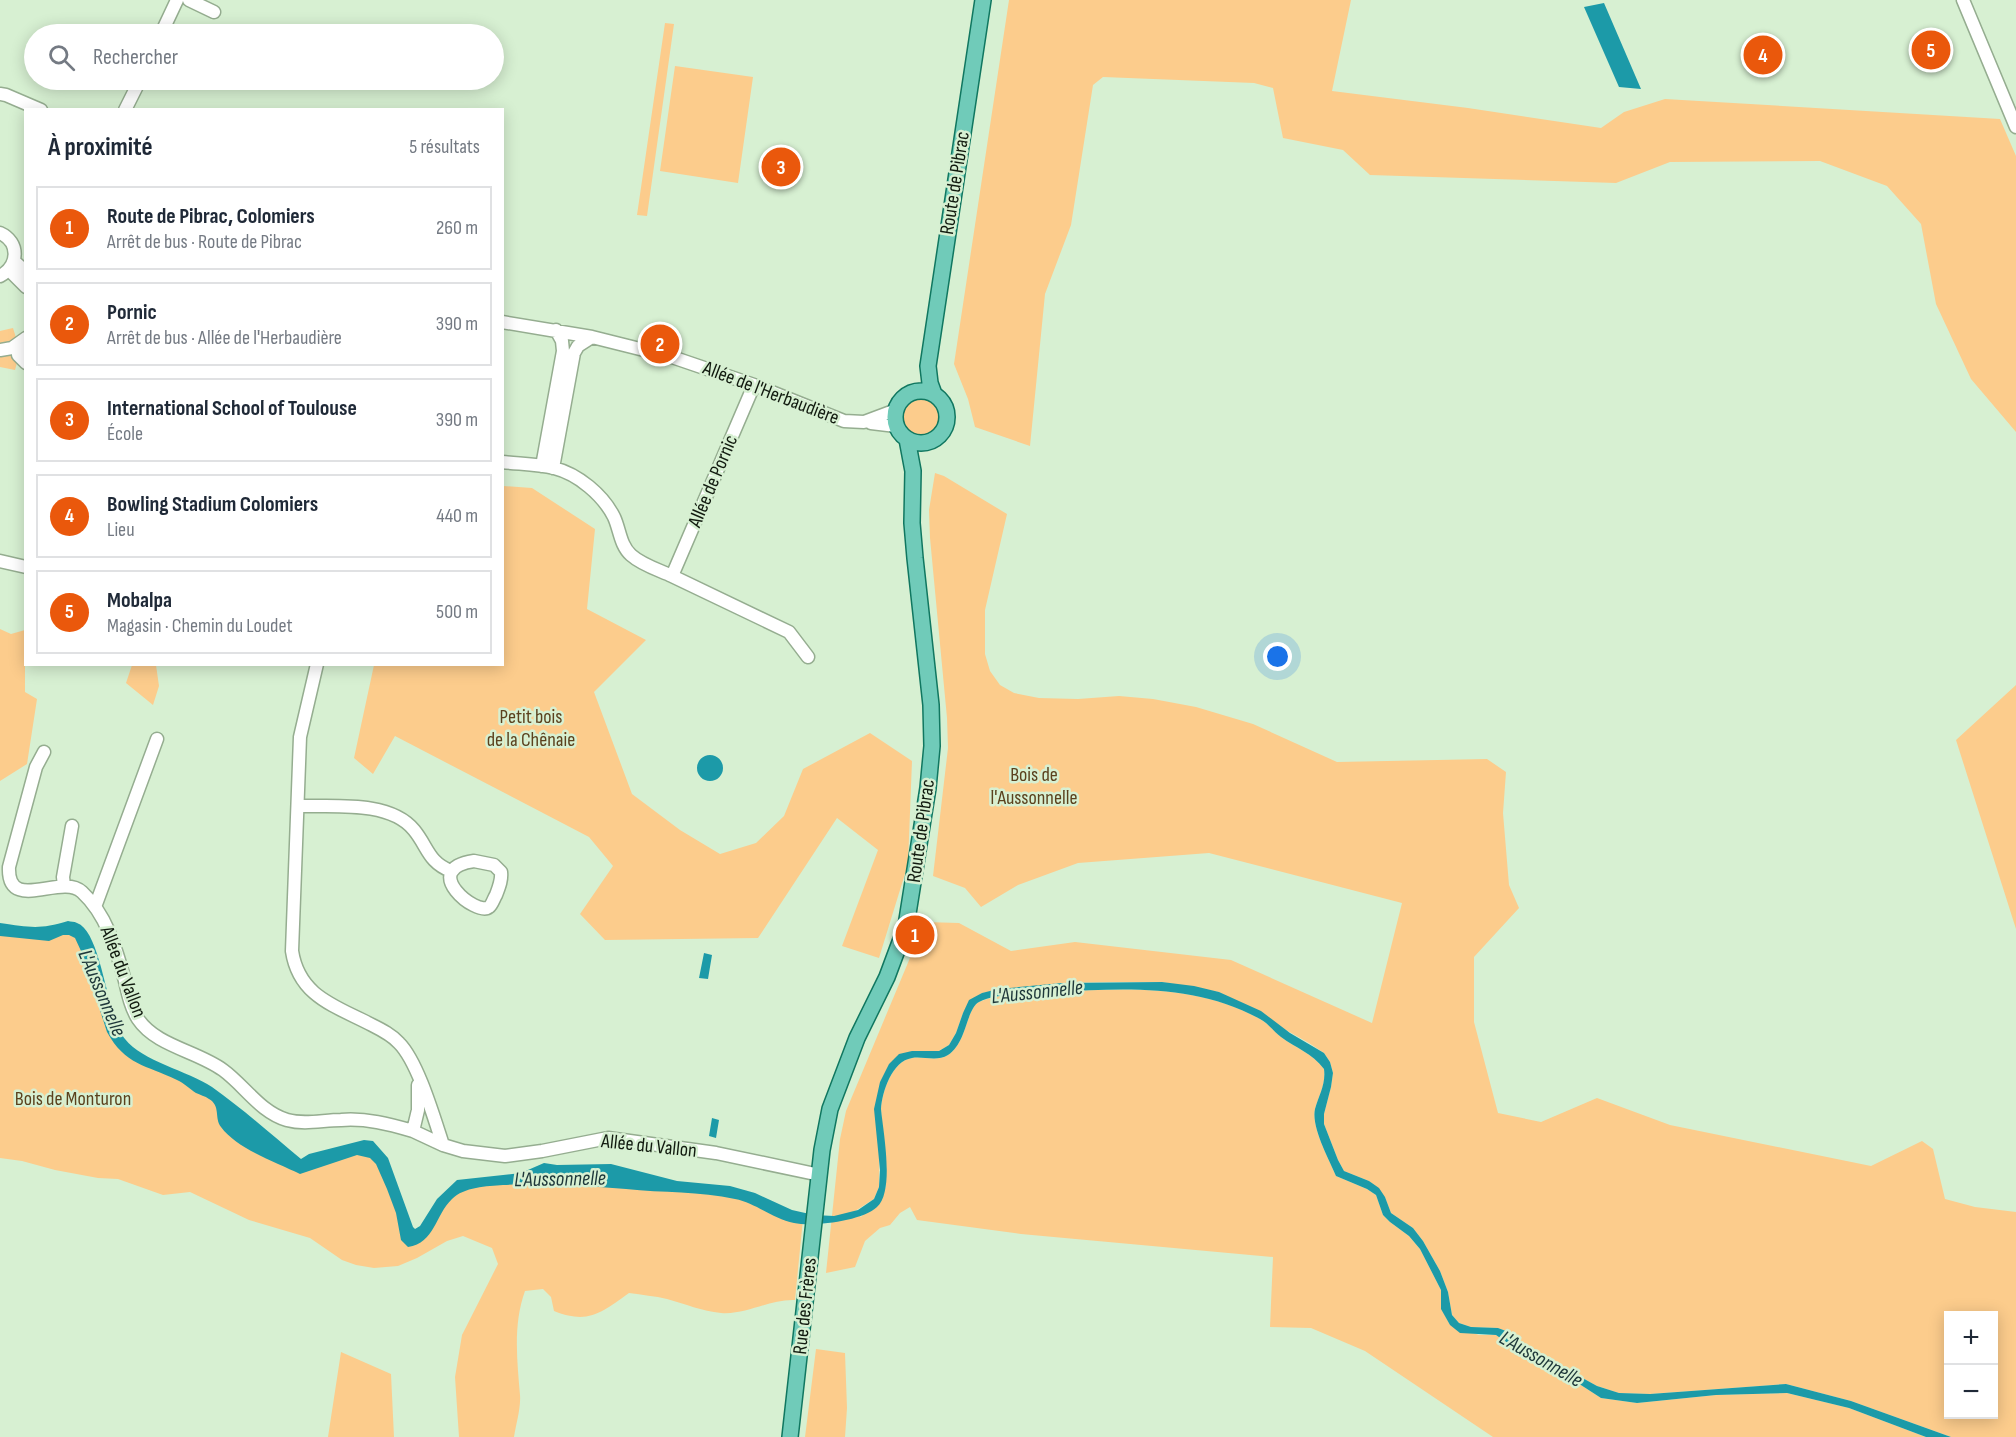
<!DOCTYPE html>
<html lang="fr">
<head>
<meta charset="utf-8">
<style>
  body { margin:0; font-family:"Sofia Sans Condensed",sans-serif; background:#f2f2f3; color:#1f2937 }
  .controls { position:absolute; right:18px; bottom:18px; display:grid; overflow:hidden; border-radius:0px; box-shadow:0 3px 15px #0003 }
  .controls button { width:54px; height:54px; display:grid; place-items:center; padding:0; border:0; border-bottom:2px solid #e0e1e3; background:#fff; color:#1f2937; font:30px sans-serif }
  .you { position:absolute; left:1278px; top:657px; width:21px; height:21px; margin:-15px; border:4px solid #fff; border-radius:50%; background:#1a73e8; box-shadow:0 0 0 9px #1a73e833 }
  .badge { display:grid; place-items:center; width:39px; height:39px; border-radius:50%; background:#ea580c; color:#fff; font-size:20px; font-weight:700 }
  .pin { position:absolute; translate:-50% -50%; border:3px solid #fff; box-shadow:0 2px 6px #0006 }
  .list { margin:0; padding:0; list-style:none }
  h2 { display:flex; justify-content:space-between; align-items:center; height:78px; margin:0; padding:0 24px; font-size:26px }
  h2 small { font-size:20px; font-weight:400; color:#747a83 }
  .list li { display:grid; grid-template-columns:39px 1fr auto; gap:18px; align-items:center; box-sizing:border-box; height:84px; margin:0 12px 12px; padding:0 12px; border:2px solid #e0e1e3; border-radius:0px }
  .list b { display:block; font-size:22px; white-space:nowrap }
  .list p { margin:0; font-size:20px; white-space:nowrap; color:#747a83 }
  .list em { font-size:20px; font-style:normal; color:#747a83 }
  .icon { flex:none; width:33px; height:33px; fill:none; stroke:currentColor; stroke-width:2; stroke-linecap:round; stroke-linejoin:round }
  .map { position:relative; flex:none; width:2016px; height:1437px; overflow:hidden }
  .search { position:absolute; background:#fff; box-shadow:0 3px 15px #0003; left:24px; top:24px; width:480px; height:66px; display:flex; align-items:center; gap:15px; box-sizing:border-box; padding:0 21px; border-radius:33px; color:#747a83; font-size:22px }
  .panel { position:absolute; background:#fff; box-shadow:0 3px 15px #0003; left:24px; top:108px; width:480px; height:558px; border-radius:0px }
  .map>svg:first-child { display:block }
</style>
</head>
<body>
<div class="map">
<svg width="2016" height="1437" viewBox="0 0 2016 1437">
  <rect width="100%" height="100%" fill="#d7f0d2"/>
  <path fill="#fccc8c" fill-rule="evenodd" d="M1009 0H1351L1332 91 1468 108 1601 128 1624 112 1665 99 2000 119 2016 156V432L1971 379 1936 304 1921 224 1887 186 1820 161 1670 162 1616 183 1370 175 1343 150 1283 138 1273 88 1254 83 1103 77 1093 85 1071 225 1045 294 1030 446 975 427 968 399 954 364Z
    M665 23 674 24 647 216 637 215Z
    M675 66 753 77 738 183 660 171Z
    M13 328C18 343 20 354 15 370L0 367V331Z
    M902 417a19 19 0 1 1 38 0a19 19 0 1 1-38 0Z
    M935 473 944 476 1007 514 985 610V654L990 671 1000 685 1014 693 1039 698 1078 699 1119 696 1153 699 1196 707 1253 724 1337 762 1487 759 1506 772 1503 813 1509 885 1519 908 1474 957V1022L1498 1113 1541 1122 1597 1098 1670 1125 1871 1166 1922 1141 1933 1149 1945 1199 1975 1207 2016 1212V1437H1951L1851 1401 1786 1384 1650 1394 1619 1393 1597 1386 1539 1354 1519 1342 1506 1331 1498 1328 1471 1327 1459 1323 1452 1315 1448 1292 1440 1271 1423 1241 1413 1228 1391 1213 1385 1197 1369 1181 1344 1171 1338 1160 1324 1124V1114L1331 1087 1333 1073 1330 1062 1324 1053 1309 1043 1219 992 1162 982H1115L1062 983 982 993 963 1013 956 1033 949 1045 939 1051H912L880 1082 879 1187 874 1199 855 1211 861 1217 886 1187 881 1109C882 1092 892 1061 912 1058 923 1056 937 1062 948 1055 967 1043 966 1009 979 1002 998 993 1035 993 1056 992 1125 988 1198 984 1260 1019 1268 1023 1274 1031 1281 1037 1296 1048 1312 1053 1324 1069 1326 1084 1319 1095 1315 1109 1311 1127 1329 1159 1336 1176L1367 1189 1376 1195 1383 1215 1390 1222 1409 1236 1420 1249 1441 1290V1308L1450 1325 1479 1335H1496L1526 1356 1567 1376 1601 1398 1637 1403 1716 1395 1787 1393 1849 1408 1926 1437H1493L1365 1351 1311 1328 1270 1327 1273 1257 1021 1234 917 1220 910 1207 900 1213 890 1225 880 1228 865 1241 855 1267 826 1273 840 1139 846 1111 925 922 959 923 1011 951 1075 942 1231 960 1372 1023 1402 903 1209 853 1078 863 1018 885 981 907 965 888 933 876 948 748 947 718 930 538 929 510ZM1948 1316H1994V1414H1948Z
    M503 486 532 488 595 529 587 609 646 640 594 692 632 794 680 830 720 854 756 843 784 816 803 769 870 733 912 761 908 864 879 958 842 946 878 850 837 818 758 938 605 940 580 914 613 866 589 837 395 736 373 774 354 758 374 665 502 664Z
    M0 629 11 634 25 630V692L37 699 27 764 0 781Z
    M132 665H156L159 686 153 705 126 683Z
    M2016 685V929L1956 740Z
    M0 929H76L118 1042 207 1093 307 1164 373 1144 410 1241 457 1183 584 1175 725 1192 803 1219 795 1300C769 1299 747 1315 721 1313 702 1311 685 1304 667 1299 655 1296 642 1295 629 1293 602 1312 589 1325 554 1311L551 1297 543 1289 525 1291C513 1324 517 1360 520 1395 521 1408 516 1424 514 1437H459L455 1377 462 1335 498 1264 492 1248 463 1236 447 1241 417 1258 398 1266 374 1268 356 1265 342 1260 310 1238 249 1220 190 1192 163 1195 118 1179 98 1178 55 1170 22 1161 0 1158Z
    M816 1349 845 1353 847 1408 845 1437H805Z
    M341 1352 391 1374 394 1437H328Z"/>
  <path fill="#1c9aa8" d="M1604 3 1641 89 1619 87 1584 7Z
    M697 768a13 13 0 1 1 26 0a13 13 0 1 1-26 0Z
    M68 921C71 922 74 921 77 923 102 932 106 1015 125 1039 142 1061 188 1071 212 1087 243 1109 272 1135 301 1159L309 1154 364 1140 373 1141 388 1158 413 1227 415 1229 420 1226 437 1199 457 1180 521 1173 544 1163 557 1165 611 1164 677 1181 730 1186 755 1193 792 1210 814 1215 834 1216 858 1210 874 1199 879 1187 880 1170 874 1109 880 1082 889 1064 899 1054 912 1051H939L949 1045 956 1033 963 1013 969 1000 982 993 998 989 1062 983 1162 982 1194 986 1219 992 1261 1011 1290 1033 1324 1053 1330 1062 1333 1073 1331 1087 1324 1114V1124L1338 1160 1344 1171 1369 1181 1379 1188 1385 1197 1391 1213 1413 1228 1423 1241 1440 1271 1448 1292 1452 1315 1459 1323 1471 1327 1498 1328 1506 1331 1519 1342 1539 1354 1597 1386 1619 1393 1650 1394 1786 1384 1851 1401 1951 1437H1926L1849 1408 1787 1393 1716 1395 1637 1403 1601 1398 1567 1376 1526 1356 1496 1335 1460 1333 1450 1325 1441 1309V1290L1420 1249 1409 1236 1390 1222 1383 1215 1376 1195 1367 1189 1336 1176C1329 1159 1311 1127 1315 1109 1319 1095 1326 1084 1324 1069 1312 1053 1296 1048 1281 1037 1273 1031 1268 1023 1260 1019 1197 984 1125 988 1056 992 1035 993 997 993 979 1002 966 1009 967 1043 948 1055 937 1062 923 1056 912 1058 892 1061 882 1092 881 1109 883 1131 895 1191 877 1207 862 1221 814 1227 794 1223 773 1219 756 1203 735 1199 700 1191 663 1193 626 1189 586 1186 544 1183 503 1185 487 1186 464 1187 452 1199 435 1215 435 1243 408 1247L401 1240 396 1213 387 1189 376 1164 370 1158 357 1155 300 1174C276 1162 237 1149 221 1127 214 1118 221 1106 209 1099 205 1096 200 1095 196 1093 190 1089 184 1083 177 1080 146 1065 125 1065 107 1032L81 951 75 938 69 935H63L49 941 0 936V923C29 927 39 930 68 921Z
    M704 953 712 955 708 979 699 978Z
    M712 1118 719 1120 716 1138 709 1136Z"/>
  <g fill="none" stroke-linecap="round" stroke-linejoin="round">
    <g stroke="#95ad90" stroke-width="15">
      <path id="minor" d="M189 0 214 12
        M1963 0 2016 127
        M161 34 177 0
        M0 94 6 95 41 110
        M125 110 140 80
        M0 233C20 242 19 266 0 276
        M14 261 26 272
        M9 270 26 287
        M502 322 592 337 672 357 754 385 844 421 864 422 896 410
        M18 344V355L26 363
        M0 350 12 348 26 338
        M871 423 896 426
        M502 462C519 464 537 464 554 468 578 474 603 495 614 517 620 530 620 545 631 555 642 565 659 570 672 576L754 385
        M542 466 563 351 562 341 556 330
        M553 468 574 353 578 346 592 337
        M0 561 26 567
        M672 576 789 632 808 657
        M317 664 300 737 292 951C299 997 336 1006 372 1025 382 1030 392 1035 399 1043 418 1062 434 1118 443 1145L463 1151 505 1156 542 1151 608 1138 716 1153 820 1175
        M44 752 36 767 9 867C7 914 61 873 82 892 107 915 116 949 125 981 128 994 131 1008 138 1019 156 1046 197 1051 223 1070 245 1086 260 1112 287 1120 305 1125 323 1120 341 1120 366 1118 389 1124 413 1131L418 1110V1085
        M298 806C332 807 390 800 414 830 428 847 428 862 451 871
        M474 861 494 865 501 872C502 880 499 887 496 895 494 898 492 905 489 907 477 917 418 869 474 861Z
        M64 886 63 877 72 826
        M95 907 157 739
        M413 1131 443 1145"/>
    </g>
    <g stroke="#107760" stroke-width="18">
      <path id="major" d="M895 417a26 26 0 1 1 52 0a26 26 0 1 1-52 0Z
        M934 394 930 383 928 366 983 0
        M790 1437 822 1150 830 1109 857 1038 887 977 906 926 928 788 932 746 931 705 915 558 912 523 913 471 907 439"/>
    </g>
    <use href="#minor" stroke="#fff" stroke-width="12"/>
    <use href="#major" stroke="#70cbb9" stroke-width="15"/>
  </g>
  <g text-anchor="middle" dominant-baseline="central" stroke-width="5" stroke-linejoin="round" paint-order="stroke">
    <g font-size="20" fill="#111a0f" stroke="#d7f0d2">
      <text transform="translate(955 183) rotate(-81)">Route de Pibrac</text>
      <text transform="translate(771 393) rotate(21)">Allée de l'Herbaudière</text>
      <text transform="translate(713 481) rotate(-67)">Allée de Pornic</text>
      <text transform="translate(921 831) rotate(-82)">Route de Pibrac</text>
      <text transform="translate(123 972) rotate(69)">Allée du Vallon</text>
      <text transform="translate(649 1146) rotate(6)">Allée du Vallon</text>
      <text transform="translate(805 1306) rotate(-84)">Rue des Frères</text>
    </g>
    <g font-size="20" fill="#5b411d" stroke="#d7f0d2">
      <text x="531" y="717">Petit bois<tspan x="531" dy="23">de la Chênaie</tspan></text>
      <text x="1034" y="775">Bois de<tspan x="1034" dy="23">l'Aussonnelle</tspan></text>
      <text x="73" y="1099">Bois de Monturon</text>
    </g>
    <g font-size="21" font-style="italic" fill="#1d3639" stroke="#d7f0d2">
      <text transform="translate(1037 992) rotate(-6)">L'Aussonnelle</text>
      <text transform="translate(102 993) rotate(67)">L'Aussonnelle</text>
      <text transform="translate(560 1179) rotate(-1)">L'Aussonnelle</text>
      <text transform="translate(1541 1359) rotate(30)">L'Aussonnelle</text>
    </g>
  </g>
</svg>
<div class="controls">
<button>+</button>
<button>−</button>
</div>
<div class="you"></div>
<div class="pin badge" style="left:915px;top:935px">1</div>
<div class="pin badge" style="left:660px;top:344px">2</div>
<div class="pin badge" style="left:781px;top:167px">3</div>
<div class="pin badge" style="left:1763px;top:55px">4</div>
<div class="pin badge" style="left:1931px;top:50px">5</div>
<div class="search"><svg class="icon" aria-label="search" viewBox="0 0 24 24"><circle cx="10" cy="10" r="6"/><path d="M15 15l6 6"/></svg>Rechercher</div>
<section class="panel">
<h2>À proximité<small>5 résultats</small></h2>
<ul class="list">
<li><span class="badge">1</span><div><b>Route de Pibrac, Colomiers</b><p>Arrêt de bus · Route de Pibrac</p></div><em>260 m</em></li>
<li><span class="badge">2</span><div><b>Pornic</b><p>Arrêt de bus · Allée de l'Herbaudière</p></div><em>390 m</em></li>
<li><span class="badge">3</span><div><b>International School of Toulouse</b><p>École</p></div><em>390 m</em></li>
<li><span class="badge">4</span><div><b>Bowling Stadium Colomiers</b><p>Lieu</p></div><em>440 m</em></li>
<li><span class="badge">5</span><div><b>Mobalpa</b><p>Magasin · Chemin du Loudet</p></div><em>500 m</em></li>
</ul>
</section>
</div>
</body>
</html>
